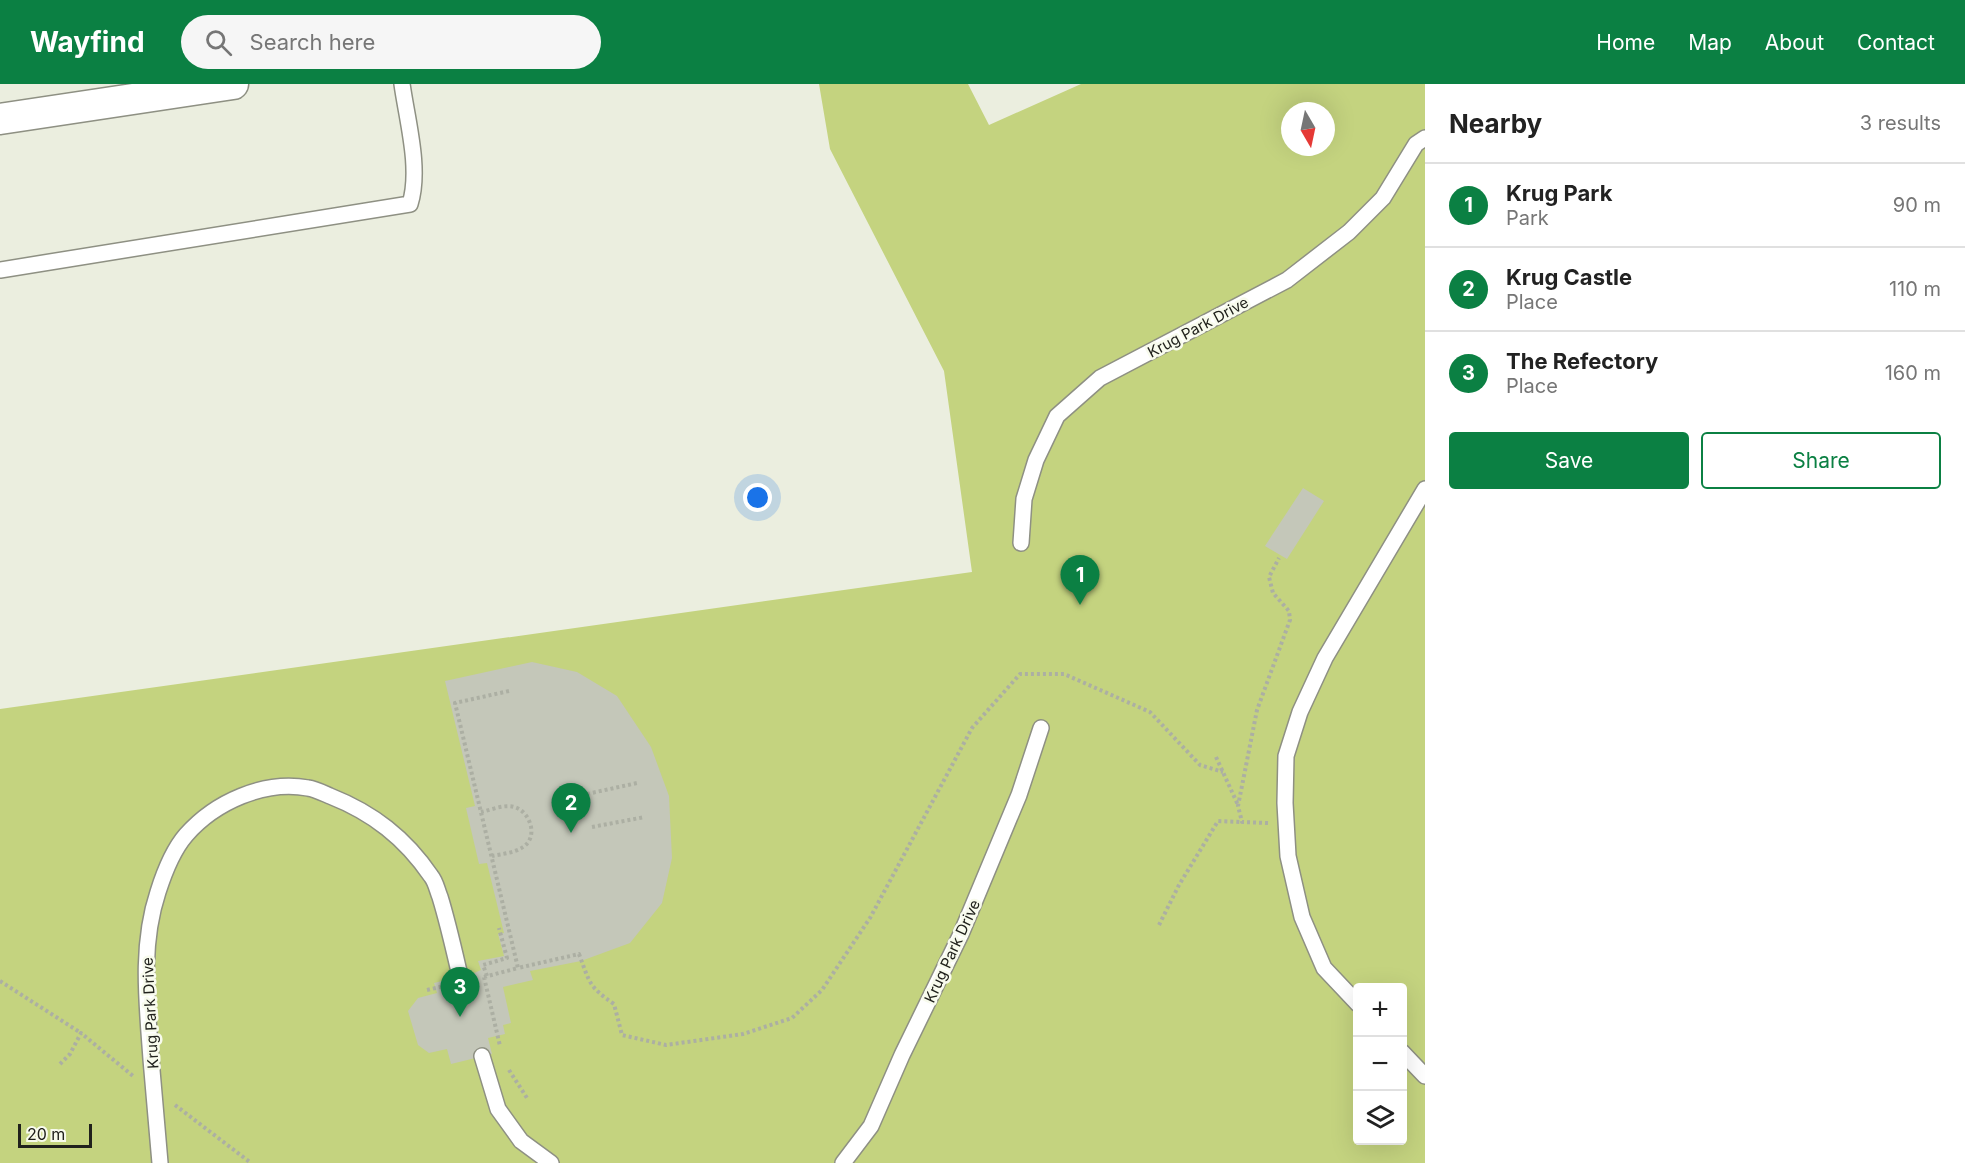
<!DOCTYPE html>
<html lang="en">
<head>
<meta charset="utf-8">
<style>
  body { margin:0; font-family:Inter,sans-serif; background:#f6f6f6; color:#222 }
  .controls { position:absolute; right:18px; bottom:18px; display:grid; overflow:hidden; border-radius:6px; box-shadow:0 6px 24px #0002 }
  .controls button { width:54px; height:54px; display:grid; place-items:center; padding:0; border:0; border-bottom:2px solid #e0e0e0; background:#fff; color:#222; font:30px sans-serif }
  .compass { position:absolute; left:1281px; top:18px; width:54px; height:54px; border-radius:50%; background:#fff; box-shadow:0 6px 24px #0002; rotate:171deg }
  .scale { position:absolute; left:18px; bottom:15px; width:74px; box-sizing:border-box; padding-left:6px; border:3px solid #20211c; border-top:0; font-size:16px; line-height:21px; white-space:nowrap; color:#20211c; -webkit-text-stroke:4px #f8fbed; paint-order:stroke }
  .you { position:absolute; left:758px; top:414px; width:21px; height:21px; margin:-15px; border:4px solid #fff; border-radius:50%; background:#1a73e8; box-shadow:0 0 0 9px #1a73e833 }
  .badge { display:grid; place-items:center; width:39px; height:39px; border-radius:50%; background:#0b8043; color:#fff; font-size:20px; font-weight:700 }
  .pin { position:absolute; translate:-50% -50px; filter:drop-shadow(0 2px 3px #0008) }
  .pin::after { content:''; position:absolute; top:32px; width:21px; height:18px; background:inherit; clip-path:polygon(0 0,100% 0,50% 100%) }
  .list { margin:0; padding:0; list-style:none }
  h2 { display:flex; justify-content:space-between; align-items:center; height:78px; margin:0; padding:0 24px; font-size:26px }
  h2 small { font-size:20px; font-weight:400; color:#767676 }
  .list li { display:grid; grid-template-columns:39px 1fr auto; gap:18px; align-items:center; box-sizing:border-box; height:84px; padding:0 24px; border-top:2px solid #e0e0e0 }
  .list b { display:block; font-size:22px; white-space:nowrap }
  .list p { margin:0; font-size:20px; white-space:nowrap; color:#767676 }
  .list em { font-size:20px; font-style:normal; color:#767676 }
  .actions { display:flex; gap:12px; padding:18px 24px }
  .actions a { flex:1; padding:14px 0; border:2px solid #0b8043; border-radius:6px; text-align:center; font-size:21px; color:#0b8043 }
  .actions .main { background:#0b8043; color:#fff }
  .icon { flex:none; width:33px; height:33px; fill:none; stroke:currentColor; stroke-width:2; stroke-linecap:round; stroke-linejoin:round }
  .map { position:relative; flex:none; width:1425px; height:1079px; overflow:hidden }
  header { display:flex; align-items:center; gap:36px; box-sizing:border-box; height:84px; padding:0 30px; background:#0b8043; color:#fff }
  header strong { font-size:28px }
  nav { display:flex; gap:33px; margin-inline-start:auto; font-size:21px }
  .search { width:420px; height:54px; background:#f6f6f6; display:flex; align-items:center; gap:15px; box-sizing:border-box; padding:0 21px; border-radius:33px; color:#767676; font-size:22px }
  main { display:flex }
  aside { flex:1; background:#fff }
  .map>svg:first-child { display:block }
</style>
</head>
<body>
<header>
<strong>Wayfind</strong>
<div class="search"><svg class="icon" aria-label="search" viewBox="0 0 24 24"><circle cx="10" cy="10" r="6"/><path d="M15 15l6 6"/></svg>Search here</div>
<nav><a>Home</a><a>Map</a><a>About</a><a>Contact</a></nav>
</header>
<main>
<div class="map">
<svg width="1425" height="1079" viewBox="0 0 1425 1079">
  <rect width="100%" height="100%" fill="#ebeedf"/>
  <path fill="#c4d37f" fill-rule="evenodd" d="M819 0H968L989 41 1081 0H1425V1079H0V625L972 488 944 287 830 65ZM1290 27H1326V63H1290ZM1358 904H1402V1056H1358Z"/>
  <path fill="#c4c7b9" d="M1303 404 1324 417 1287 475 1265 462Z
    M532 578 577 588 617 612 651 663 669 712 672 774 662 819 630 859 581 877 530 887 533 896 503 903 511 939 503 941 505 950 488 954 492 970 451 980 447 965 429 969 418 961 408 927 418 914 437 909 434 899 474 889 481 886 478 877 504 872 498 850 504 849 487 779 479 780 466 724 475 722 445 597Z"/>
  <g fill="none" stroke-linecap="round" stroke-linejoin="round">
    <g stroke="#8e9083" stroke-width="18">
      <path id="service" d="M0 186 410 120C421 85 407 36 402 0
        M1021 459 1024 415 1036 376 1057 332 1100 294 1287 196 1349 148 1383 114 1416 60 1425 54
        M1358 920 1324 884 1302 833 1288 772 1285 719 1286 672 1300 628 1325 574 1425 405
        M1402 968 1425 992
        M482 972 498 1025 521 1057 551 1079
        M160 1079C157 1044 154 1010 151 975 147 919 140 862 158 808 164 789 173 766 186 751 215 718 264 696 308 704 315 705 323 709 330 712 373 729 405 754 431 792 436 798 437 806 440 813 448 839 454 866 460 892
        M843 1079 871 1042 902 971 961 850 1019 711 1041 644"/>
    </g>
    <g stroke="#8e9083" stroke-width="33">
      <path id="minor" d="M0 35 233 0"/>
    </g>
    <path stroke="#acafa3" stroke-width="4" stroke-dasharray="3 3" stroke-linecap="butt" d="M509 607 455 619 518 884 579 870C590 899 588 902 614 920L622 951 666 961 743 950 792 934 822 906 870 834 972 644 1020 590H1064L1150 628 1200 681 1223 688
      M1216 673 1238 721
      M587 710 637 699
      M481 728C491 726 504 720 514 723 530 727 539 753 523 763 515 769 501 770 492 772
      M1268 739 1242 738 1238 722 1257 626 1290 536 1289 527 1273 509 1269 493 1279 474
      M592 743 645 733
      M1159 841 1179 801 1218 737 1242 738
      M487 892 483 881 507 874 499 844
      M484 893 500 962
      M484 893 518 884
      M0 897 81 949
      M427 906 444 902
      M60 980 70 970 81 949 133 992
      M509 986 527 1014
      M175 1021 251 1079"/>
    <use href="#service" stroke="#fff" stroke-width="15"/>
    <use href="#minor" stroke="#fff" stroke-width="30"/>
  </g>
  <g text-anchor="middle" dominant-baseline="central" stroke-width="5" stroke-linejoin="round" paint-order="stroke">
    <g font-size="15" fill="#20211c" stroke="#f8fbed">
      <text transform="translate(1198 243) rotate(-28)">Krug Park Drive</text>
      <text transform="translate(952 867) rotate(-65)">Krug Park Drive</text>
      <text transform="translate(150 929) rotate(-93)">Krug Park Drive</text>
    </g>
  </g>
</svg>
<div class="controls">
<button>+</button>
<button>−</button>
<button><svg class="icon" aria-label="layers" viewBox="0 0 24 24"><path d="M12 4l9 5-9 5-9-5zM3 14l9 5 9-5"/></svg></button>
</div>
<svg class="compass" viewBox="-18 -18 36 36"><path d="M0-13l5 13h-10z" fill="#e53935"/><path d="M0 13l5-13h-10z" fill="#767676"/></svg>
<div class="scale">20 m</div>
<div class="you"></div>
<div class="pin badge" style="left:1080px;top:521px">1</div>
<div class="pin badge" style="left:571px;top:749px">2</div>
<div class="pin badge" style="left:460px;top:933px">3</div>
</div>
<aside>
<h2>Nearby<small>3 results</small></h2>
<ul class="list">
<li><span class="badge">1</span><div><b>Krug Park</b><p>Park</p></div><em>90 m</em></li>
<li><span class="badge">2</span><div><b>Krug Castle</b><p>Place</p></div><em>110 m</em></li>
<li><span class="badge">3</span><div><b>The Refectory</b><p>Place</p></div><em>160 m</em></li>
</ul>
<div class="actions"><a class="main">Save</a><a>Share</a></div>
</aside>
</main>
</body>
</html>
